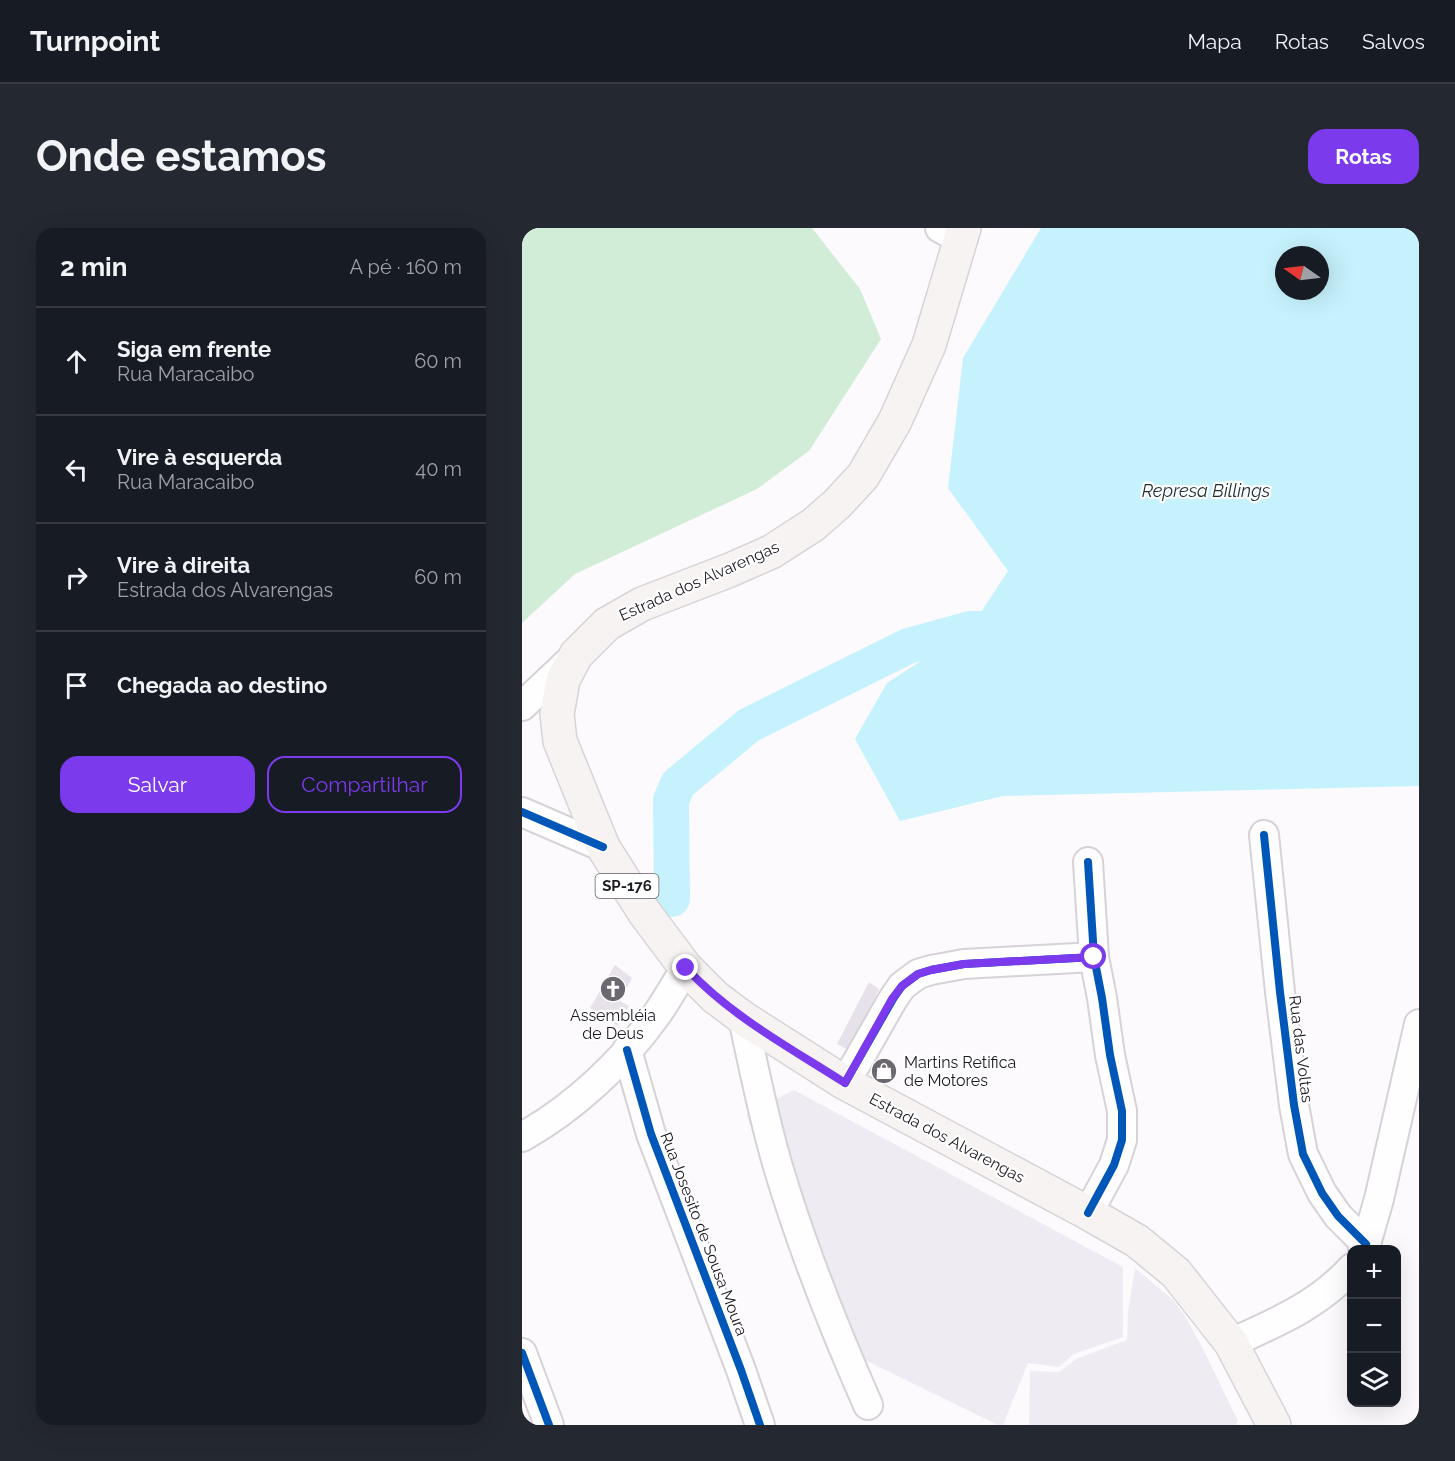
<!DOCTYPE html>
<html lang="pt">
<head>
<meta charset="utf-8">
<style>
  body { margin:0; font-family:Raleway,sans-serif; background:#242831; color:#f1f3f6 }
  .controls { position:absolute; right:18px; bottom:18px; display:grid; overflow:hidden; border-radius:12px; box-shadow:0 6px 24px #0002 }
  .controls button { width:54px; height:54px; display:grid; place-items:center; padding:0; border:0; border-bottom:2px solid #363941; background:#171b24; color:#f1f3f6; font:30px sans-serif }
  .compass { position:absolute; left:753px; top:18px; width:54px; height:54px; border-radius:50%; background:#171b24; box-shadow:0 6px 24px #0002; rotate:284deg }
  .stop { position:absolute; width:18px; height:18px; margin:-14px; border:4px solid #7c3aed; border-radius:50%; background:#fff }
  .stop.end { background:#7c3aed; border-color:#fff; box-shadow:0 2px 6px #0008 }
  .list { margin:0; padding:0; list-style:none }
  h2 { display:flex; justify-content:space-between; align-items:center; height:78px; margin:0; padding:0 24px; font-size:26px }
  h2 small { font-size:20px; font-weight:400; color:#9ea1a6 }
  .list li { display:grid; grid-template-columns:39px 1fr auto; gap:18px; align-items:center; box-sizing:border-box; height:108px; padding:0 24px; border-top:2px solid #363941 }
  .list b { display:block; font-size:22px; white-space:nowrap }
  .list p { margin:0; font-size:20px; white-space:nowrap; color:#9ea1a6 }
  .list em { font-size:20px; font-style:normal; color:#9ea1a6 }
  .actions { display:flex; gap:12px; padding:18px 24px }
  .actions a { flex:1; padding:14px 0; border:2px solid #7c3aed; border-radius:18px; text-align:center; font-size:21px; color:#7c3aed }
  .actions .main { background:#7c3aed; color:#fff }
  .icon { flex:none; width:33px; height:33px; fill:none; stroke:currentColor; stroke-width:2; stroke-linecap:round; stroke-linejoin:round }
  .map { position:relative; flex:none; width:897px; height:1197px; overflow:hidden; border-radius:18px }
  header { display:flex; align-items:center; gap:36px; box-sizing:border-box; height:84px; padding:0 30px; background:#171b24; border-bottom:2px solid #363941 }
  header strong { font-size:28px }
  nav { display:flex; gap:33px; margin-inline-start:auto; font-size:21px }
  .intro { display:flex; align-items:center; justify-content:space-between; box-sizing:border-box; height:144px; padding:0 36px }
  h1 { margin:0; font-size:42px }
  .button { padding:15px 27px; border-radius:18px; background:#7c3aed; color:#fff; font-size:21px; font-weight:700 }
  main { display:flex; gap:36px; padding:0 36px }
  aside { flex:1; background:#171b24; border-radius:18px; box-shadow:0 6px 24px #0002 }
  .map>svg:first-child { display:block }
</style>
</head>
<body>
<header>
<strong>Turnpoint</strong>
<nav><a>Mapa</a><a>Rotas</a><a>Salvos</a></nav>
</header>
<div class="intro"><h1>Onde estamos</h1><a class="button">Rotas</a></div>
<main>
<aside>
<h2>2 min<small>A pé · 160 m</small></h2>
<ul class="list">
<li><svg class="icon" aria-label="ahead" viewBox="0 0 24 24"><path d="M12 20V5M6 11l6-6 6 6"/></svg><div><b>Siga em frente</b><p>Rua Maracaibo</p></div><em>60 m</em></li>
<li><svg class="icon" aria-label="left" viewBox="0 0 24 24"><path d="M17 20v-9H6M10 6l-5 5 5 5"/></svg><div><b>Vire à esquerda</b><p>Rua Maracaibo</p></div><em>40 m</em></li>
<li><svg class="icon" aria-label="right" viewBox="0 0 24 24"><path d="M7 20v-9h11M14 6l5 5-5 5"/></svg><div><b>Vire à direita</b><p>Estrada dos Alvarengas</p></div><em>60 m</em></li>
<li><svg class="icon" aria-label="arrive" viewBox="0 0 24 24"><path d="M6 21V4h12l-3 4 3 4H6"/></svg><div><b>Chegada ao destino</b></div></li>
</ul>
<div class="actions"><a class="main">Salvar</a><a>Compartilhar</a></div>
</aside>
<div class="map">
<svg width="897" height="1197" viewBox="0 0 897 1197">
  <rect width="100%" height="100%" fill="#fcfafd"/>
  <path fill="#efebf3" d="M272 862 601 1039V1109L552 1126 537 1139 506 1135 481 1197H476L310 1116 224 886Z
    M613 1040 651 1072 663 1088 680 1119 716 1193 714 1197H507L508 1143 537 1144 556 1130 605 1112 606 1084Z"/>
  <path fill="#d1ecd7" d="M0 0H290L338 61 359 111 287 223 235 261 53 346 0 395Z"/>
  <path fill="#c6f2fd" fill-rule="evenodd" d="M519 0H897V558L481 568 378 593 333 511 365 455 448 401 486 343 426 260 441 130ZM762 27H798V63H762Z"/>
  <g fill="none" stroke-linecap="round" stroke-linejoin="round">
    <path stroke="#c6f2fd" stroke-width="36" d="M150 671 149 572 156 556 227 497 386 418 448 401H497"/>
  </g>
  <path fill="#e7e2e9" d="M93 737 110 750 98 773 107 778 95 798 68 780Z
    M347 754 357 761 328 823 315 816Z"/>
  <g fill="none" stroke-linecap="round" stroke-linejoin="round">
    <g stroke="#d6d2d8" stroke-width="32">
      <path id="minor" d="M418 0 438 11
        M0 478 51 430
        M0 584 81 619
        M742 607 758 764 772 877 781 926 800 965 816 988 844 1016
        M221 790C232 841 242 892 257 942 281 1022 312 1100 346 1177
        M105 822 129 906 219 1142 238 1197
        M323 855 371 771 380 758 396 746 409 742 442 736 572 729
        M0 909C52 880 100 835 135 786 145 772 154 755 164 740
        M566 985 592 937 600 912V883L588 827 580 770 572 729 566 634
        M841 1022 844 1016 857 971 897 796
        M709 1115C755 1094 795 1078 830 1040
        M0 1125 27 1197"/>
    </g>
    <g stroke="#d6d4d6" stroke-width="36">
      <path id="major" d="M442 0 407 117 373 193 341 248 315 276 291 297 249 324 208 342 120 376 85 396 54 427 41 452 35 486 38 513 81 619 122 684 164 740 193 769 221 790 323 855 566 985 615 1013 654 1045 709 1115 752 1197"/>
    </g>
    <use href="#minor" stroke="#fffeff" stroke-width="28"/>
    <use href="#major" stroke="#f7f3f2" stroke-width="33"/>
    <g stroke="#fff" stroke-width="11">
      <path id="cycleway" d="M0 584 81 619
        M742 607 758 764 772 877 781 926 800 965 816 988 844 1016
        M105 822 129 906 219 1142 238 1197
        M323 855 371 771 380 758 396 746 409 742 442 736 572 729
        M566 985 592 937 600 912V883L588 827 580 770 572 729 566 634
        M0 1125 27 1197"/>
    </g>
    <use href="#cycleway" stroke="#0057b8" stroke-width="8"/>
  </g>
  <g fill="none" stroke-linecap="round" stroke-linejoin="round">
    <path stroke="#7c3aed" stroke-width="8" d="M164 740C210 789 267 819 323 855L370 771 380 758 396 746 409 742 442 736 572 729"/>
  </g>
  <defs>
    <g id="church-disc" transform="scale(1.35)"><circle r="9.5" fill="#6b686f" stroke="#fff"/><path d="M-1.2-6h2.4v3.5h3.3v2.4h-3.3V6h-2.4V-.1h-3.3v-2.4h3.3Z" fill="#fff"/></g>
    <g id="shop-disc" transform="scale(1.35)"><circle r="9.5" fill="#6b686f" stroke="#fff"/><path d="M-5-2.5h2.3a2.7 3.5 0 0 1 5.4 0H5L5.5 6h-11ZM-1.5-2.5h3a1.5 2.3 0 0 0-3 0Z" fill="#fff"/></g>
  </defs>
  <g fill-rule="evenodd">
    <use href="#church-disc" x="91" y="761"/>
    <use href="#shop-disc" x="362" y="843"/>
  </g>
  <g text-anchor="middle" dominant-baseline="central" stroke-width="4.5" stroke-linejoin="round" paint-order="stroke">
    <rect fill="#fff" stroke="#615e64" stroke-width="1.5" x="73.5" y="646" width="63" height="24" rx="4.5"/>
    <g font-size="15" font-weight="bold" fill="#1d1922">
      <text x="105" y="658">SP-176</text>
    </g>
    <g font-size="16" fill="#1d1922" stroke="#fff">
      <text transform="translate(177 353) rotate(-24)">Estrada dos Alvarengas</text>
      <text transform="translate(779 821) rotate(83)">Rua das Voltas</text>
      <text transform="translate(425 910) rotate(28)">Estrada dos Alvarengas</text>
      <text transform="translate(182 1006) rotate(69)">Rua Josesito de Sousa Moura</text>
    </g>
    <g font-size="16" fill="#1d1922" stroke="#fff">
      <text x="91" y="787">Assembléia<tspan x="91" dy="18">de Deus</tspan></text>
      <text x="382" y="834" text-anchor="start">Martins Retifica<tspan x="382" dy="18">de Motores</tspan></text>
    </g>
    <g font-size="18" font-style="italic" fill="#1b3034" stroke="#fff">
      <text x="684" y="262">Represa Billings</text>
    </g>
  </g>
</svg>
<div class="controls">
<button>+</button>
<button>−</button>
<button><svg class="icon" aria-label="layers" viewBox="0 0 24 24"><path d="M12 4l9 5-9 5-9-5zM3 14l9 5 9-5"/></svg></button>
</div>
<svg class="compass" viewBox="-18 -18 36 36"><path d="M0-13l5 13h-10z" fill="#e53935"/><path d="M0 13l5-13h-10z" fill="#9ea1a6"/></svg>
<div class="stop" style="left:572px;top:729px"></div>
<div class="stop end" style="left:164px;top:740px"></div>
</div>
</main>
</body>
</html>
